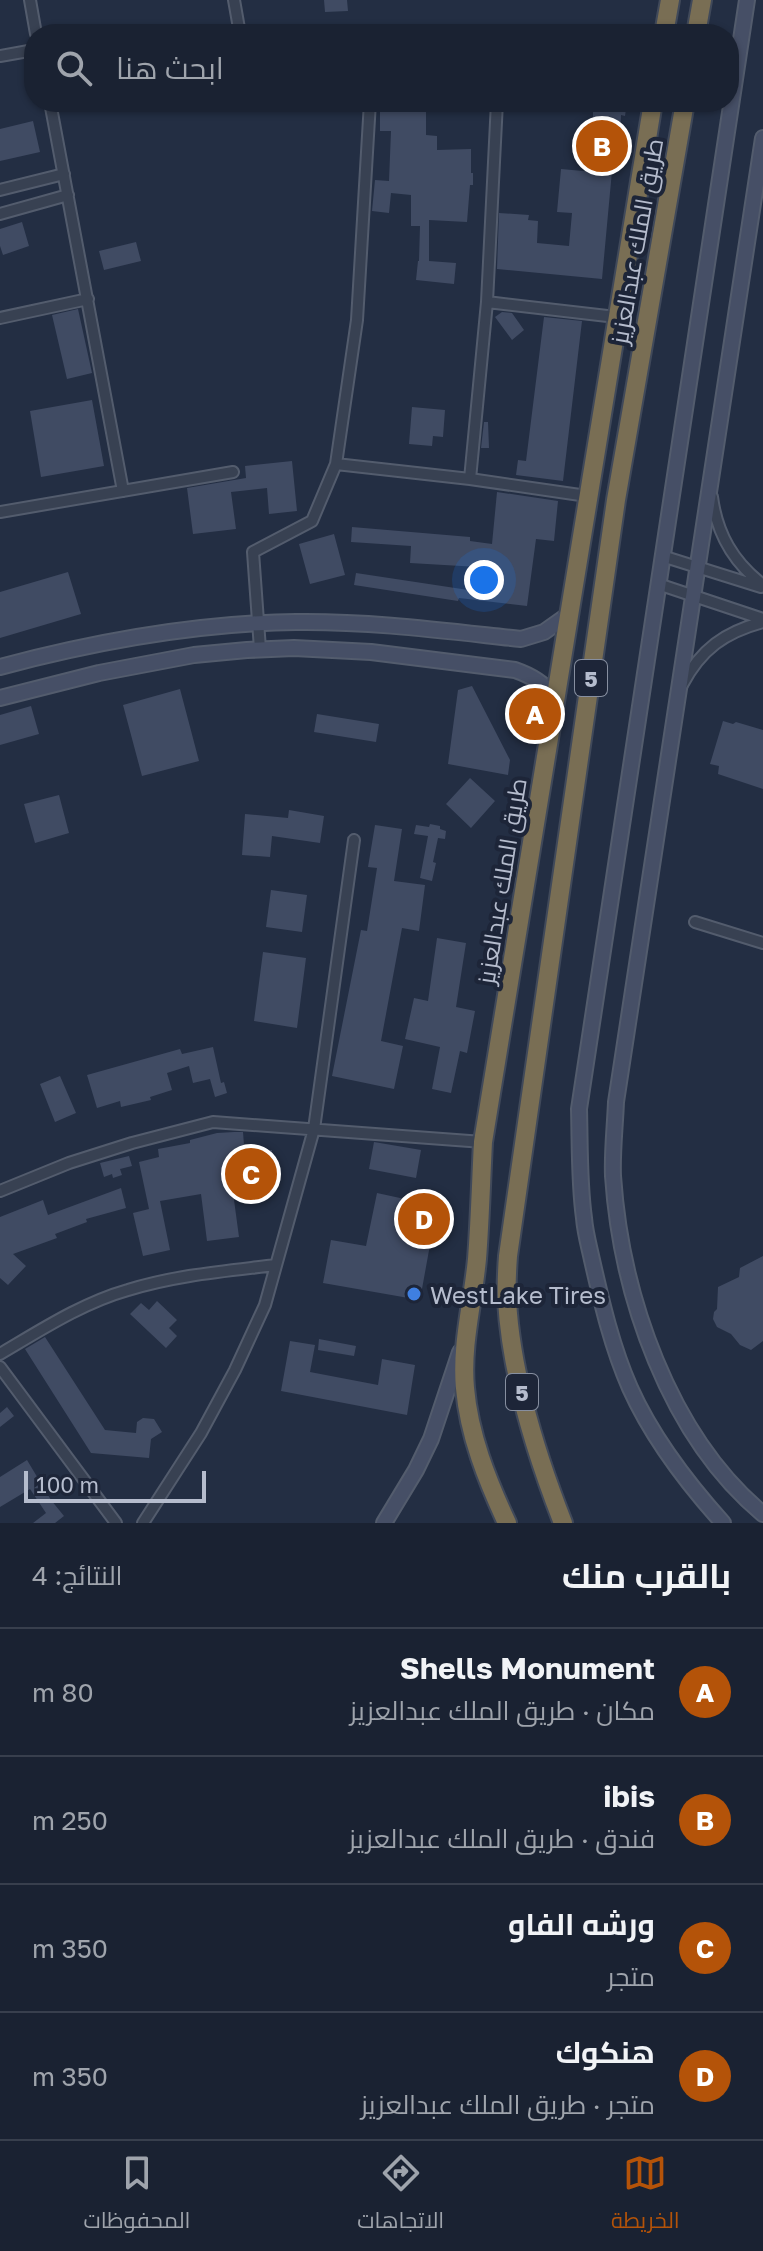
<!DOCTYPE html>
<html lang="ar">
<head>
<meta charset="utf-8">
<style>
  body { margin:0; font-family:"Golos Text",Cairo,sans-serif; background:#272f3e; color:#f1f3f6; direction:rtl }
  .scale { position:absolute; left:24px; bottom:20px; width:182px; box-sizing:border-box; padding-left:8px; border:4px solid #b5bccd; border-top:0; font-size:22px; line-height:28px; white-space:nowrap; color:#b5bccd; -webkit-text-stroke:6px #1d2538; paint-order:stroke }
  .you { position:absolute; left:484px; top:580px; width:28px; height:28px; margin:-20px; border:6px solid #fff; border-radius:50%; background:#1a73e8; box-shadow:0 0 0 12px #1a73e833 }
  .badge { display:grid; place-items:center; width:52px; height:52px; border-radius:50%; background:#b45309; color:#fff; font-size:26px; font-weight:700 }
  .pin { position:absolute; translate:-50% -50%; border:4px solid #fff; box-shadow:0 2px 8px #0006 }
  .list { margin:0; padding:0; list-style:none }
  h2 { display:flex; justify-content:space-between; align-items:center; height:104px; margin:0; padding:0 32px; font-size:34px }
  h2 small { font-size:26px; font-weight:400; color:#9fa4ac }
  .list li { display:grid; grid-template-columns:52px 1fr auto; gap:24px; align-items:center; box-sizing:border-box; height:128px; padding:0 32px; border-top:2px solid #383f4d }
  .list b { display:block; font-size:30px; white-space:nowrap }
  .list p { margin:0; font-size:26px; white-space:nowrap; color:#9fa4ac }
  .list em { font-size:26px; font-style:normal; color:#9fa4ac }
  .icon { flex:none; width:44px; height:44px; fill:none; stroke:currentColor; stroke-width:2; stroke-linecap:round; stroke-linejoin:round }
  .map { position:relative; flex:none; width:763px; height:1523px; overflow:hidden; direction:ltr }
  .search { position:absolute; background:#1a2232; box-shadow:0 2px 6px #0004; left:24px; right:24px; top:24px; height:88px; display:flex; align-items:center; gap:20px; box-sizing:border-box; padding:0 28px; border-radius:32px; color:#9fa4ac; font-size:30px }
  .sheet { height:616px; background:#1a2232 }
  nav { display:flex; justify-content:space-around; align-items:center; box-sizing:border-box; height:112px; border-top:2px solid #383f4d; background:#1a2232; font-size:22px; color:#9fa4ac }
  nav a { display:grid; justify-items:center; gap:4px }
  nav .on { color:#b45309 }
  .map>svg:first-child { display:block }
</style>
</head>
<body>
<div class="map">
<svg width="763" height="1523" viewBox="0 0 763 1523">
  <rect width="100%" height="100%" fill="#232e43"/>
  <path fill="#404b63" d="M324 0H347L348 11 325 12Z
    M380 102H426V135L437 136V150L471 149V173H473V185H470L467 222 429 220V261L456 263 454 284 416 280 418 261H419L420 226H411V195L391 193 389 213 372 211 375 180 389 181 391 131H380Z
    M565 102H627L625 116 621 115 619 171H612L602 279 497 269 499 213 529 215 528 220 538 221 537 243 569 246 572 213 557 212 561 169 594 172 595 150H593V112L564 108Z
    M33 121 40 152 0 161V129Z
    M22 222 29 246 3 255 0 246V229Z
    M136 242 141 261 104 270 99 251Z
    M78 309 92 373 67 379 52 315Z
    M502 312 512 313 524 330 512 340 495 317Z
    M544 317 582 321 563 481 516 475 518 460 526 461Z
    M92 400 104 466 41 477 30 411Z
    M412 407 445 410 443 437 433 436 432 446 409 444Z
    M484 422H488L489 448H481Z
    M292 461 297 511 269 514 267 488 231 492 236 529 193 534 187 488 246 478 245 466Z
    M497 492 558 501 554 541 536 539 527 606 459 598 458 601 354 585 356 573 475 591 478 567 410 563 411 546 351 542 352 527 470 537V541L492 544Z
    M334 534 345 575 310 584 299 544Z
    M68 572 81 614 0 638V592Z
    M472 686 510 760 508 775 448 764 458 690Z
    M180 689 199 761 142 776 123 705Z
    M31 706 39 734 0 745V715Z
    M317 714 379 724 376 742 314 732Z
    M723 721 733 724 736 722 763 730V789L718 774 719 766 710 764Z
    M470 778 495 801 471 828 446 804Z
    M59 795 69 833 35 843 24 804Z
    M289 810 324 816 320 843 272 836 270 857 242 855 245 814 288 818Z
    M430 824 440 826V829L446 831 445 839 438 838 433 862 436 863 432 881 420 878 428 836 414 834 416 825 429 827Z
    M375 825 402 829 394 881 425 885 419 931 402 928 381 1041 403 1046 394 1089 332 1076 361 930 367 931 377 868 368 867Z
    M271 890 307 895 302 932 266 927Z
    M437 938 466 943 456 1007 475 1011 467 1053 460 1051 451 1093 432 1089 440 1047 405 1039 414 998 428 1001Z
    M263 952 306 958 297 1028 254 1021Z
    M213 1047 221 1083 224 1082 227 1093 215 1097 210 1079 193 1083 189 1066 167 1073 172 1090 150 1097 151 1100 121 1107 120 1101 97 1108 87 1075 180 1049 182 1054Z
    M60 1076 76 1113 55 1122 40 1084Z
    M234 1132H243L247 1184 232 1185 239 1237 207 1241 201 1194 160 1201 170 1250 143 1256 133 1213 149 1209 139 1162 159 1157 158 1149 190 1143V1140L217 1133Z
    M374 1142 421 1150 416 1178 369 1169Z
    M263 1150H272V1178L262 1180Z
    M129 1156 132 1166 120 1169 122 1175 113 1178 112 1174 104 1177 100 1163Z
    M121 1188 126 1208 86 1219 87 1222 55 1234 57 1238 13 1254 26 1266 8 1285 0 1278V1217L43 1200 48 1215Z
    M377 1193 437 1206 420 1300 323 1283 331 1240 366 1246Z
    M763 1256V1341L751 1350 740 1345 731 1334 717 1327 713 1319 714 1312 717 1309 718 1287 739 1277 740 1268Z
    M157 1301 177 1320 169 1328 177 1336 166 1348 130 1314 141 1303 149 1310Z
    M45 1337 105 1430 136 1433 137 1422 143 1418 154 1419 162 1432 151 1439 149 1458 91 1453 25 1349Z
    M319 1339 356 1346 354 1356 318 1350Z
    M290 1341 315 1345 310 1372 378 1385 382 1359 415 1365 407 1415 281 1391Z
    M7 1407 14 1416 0 1427V1413Z
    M27 1460 51 1500 64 1516 55 1523H33L46 1513 30 1489 0 1507V1477Z"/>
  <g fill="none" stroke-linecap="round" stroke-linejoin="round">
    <g stroke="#535c6d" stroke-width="14">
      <path id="street" d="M30 0 36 34
        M234 0 240 34
        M0 56 34 50
        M50 102 123 491
        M0 190 64 174
        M0 214 68 195
        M487 302 616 317
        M0 318 88 299
        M336 464 357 320 370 102
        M470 479 487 302 497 102
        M712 497C717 534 733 562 763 585
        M0 512 233 472
        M662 556 761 587
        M658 584 763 619
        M260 649 253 552 312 521 336 464 470 479 587 496
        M682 685C701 649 725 632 763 622
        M695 922 763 943
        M0 1191 69 1163 132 1143 213 1122 483 1142
        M0 1354C41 1330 82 1303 128 1290 176 1275 227 1271 276 1265
        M0 1367 116 1523
        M143 1523 201 1433 235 1370 265 1305 314 1129 354 840"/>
    </g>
    <g stroke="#535c6d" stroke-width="18">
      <path id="secondary" d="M763 138 616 1102C615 1127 612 1152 613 1176 621 1295 669 1436 763 1514
        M0 667C94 642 198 623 296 622 371 621 446 631 521 639L544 632 568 615
        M0 698 99 673 194 655 247 650 294 648 371 652 515 670C532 676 543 683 555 697
        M384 1523 416 1470 431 1439 460 1352
        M723 1523C687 1483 652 1437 630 1388 612 1347 602 1304 592 1260 589 1246 585 1232 584 1218 579 1182 580 1145 579 1109L747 0"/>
    </g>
    <g stroke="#40495a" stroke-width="22">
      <path id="highway" d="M664 34 670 0
        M696 34 702 0
        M507 1523C487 1480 469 1435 465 1388 461 1345 473 1302 477 1259 480 1221 481 1181 483 1142L653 102
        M563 1523C536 1454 511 1374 507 1300 506 1285 507 1270 508 1256L616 500 685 102"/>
    </g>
    <use href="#street" stroke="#384152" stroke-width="10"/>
    <use href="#secondary" stroke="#464f66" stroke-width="14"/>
    <use href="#highway" stroke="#796e54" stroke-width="18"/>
  </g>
  <circle fill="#3f7fe0" stroke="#1d2538" stroke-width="3" cx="414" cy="1294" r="8"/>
  <g text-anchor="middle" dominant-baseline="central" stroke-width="8" stroke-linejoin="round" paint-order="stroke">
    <g fill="#1d2538" stroke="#878fa0" stroke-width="2">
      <rect x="575" y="660" width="32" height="36" rx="6"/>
      <rect x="506" y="1374" width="32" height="36" rx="6"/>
    </g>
    <g font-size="22" font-weight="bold" fill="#b5bccd">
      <text x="591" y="678">5</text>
      <text x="522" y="1392">5</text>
    </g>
    <g font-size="24" fill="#b5bccd" stroke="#1d2538">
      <text transform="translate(636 241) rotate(-80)">طريق الملك عبدالعزيز</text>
      <text transform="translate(501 881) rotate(-81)">طريق الملك عبدالعزيز</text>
    </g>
    <g font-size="24" fill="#b5bccd" stroke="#1d2538" text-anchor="start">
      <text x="430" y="1294">WestLake Tires</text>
    </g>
  </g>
</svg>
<div class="scale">100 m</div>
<div class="you"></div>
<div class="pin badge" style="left:535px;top:714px">A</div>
<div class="pin badge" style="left:602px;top:146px">B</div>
<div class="pin badge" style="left:251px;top:1174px">C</div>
<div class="pin badge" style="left:424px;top:1219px">D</div>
<div class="search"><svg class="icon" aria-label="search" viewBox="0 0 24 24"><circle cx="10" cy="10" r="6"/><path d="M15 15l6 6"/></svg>ابحث هنا</div>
</div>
<section class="sheet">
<h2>بالقرب منك<small>النتائج: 4</small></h2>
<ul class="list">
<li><span class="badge">A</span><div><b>Shells Monument</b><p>مكان · طريق الملك عبدالعزيز</p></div><em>80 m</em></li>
<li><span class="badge">B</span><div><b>ibis</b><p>فندق · طريق الملك عبدالعزيز</p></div><em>250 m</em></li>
<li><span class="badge">C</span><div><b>ورشه الفاو</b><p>متجر</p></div><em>350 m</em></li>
<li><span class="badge">D</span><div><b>هنكوك</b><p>متجر · طريق الملك عبدالعزيز</p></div><em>350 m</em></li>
</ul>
</section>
<nav>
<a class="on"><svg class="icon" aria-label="map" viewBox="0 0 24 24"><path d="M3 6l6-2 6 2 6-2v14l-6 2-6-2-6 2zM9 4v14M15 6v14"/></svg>الخريطة</a>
<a><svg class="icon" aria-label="directions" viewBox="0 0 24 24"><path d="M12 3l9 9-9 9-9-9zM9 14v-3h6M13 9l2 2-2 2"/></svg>الاتجاهات</a>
<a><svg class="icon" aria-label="saved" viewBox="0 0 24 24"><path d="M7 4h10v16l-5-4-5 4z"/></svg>المحفوظات</a>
</nav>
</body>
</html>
